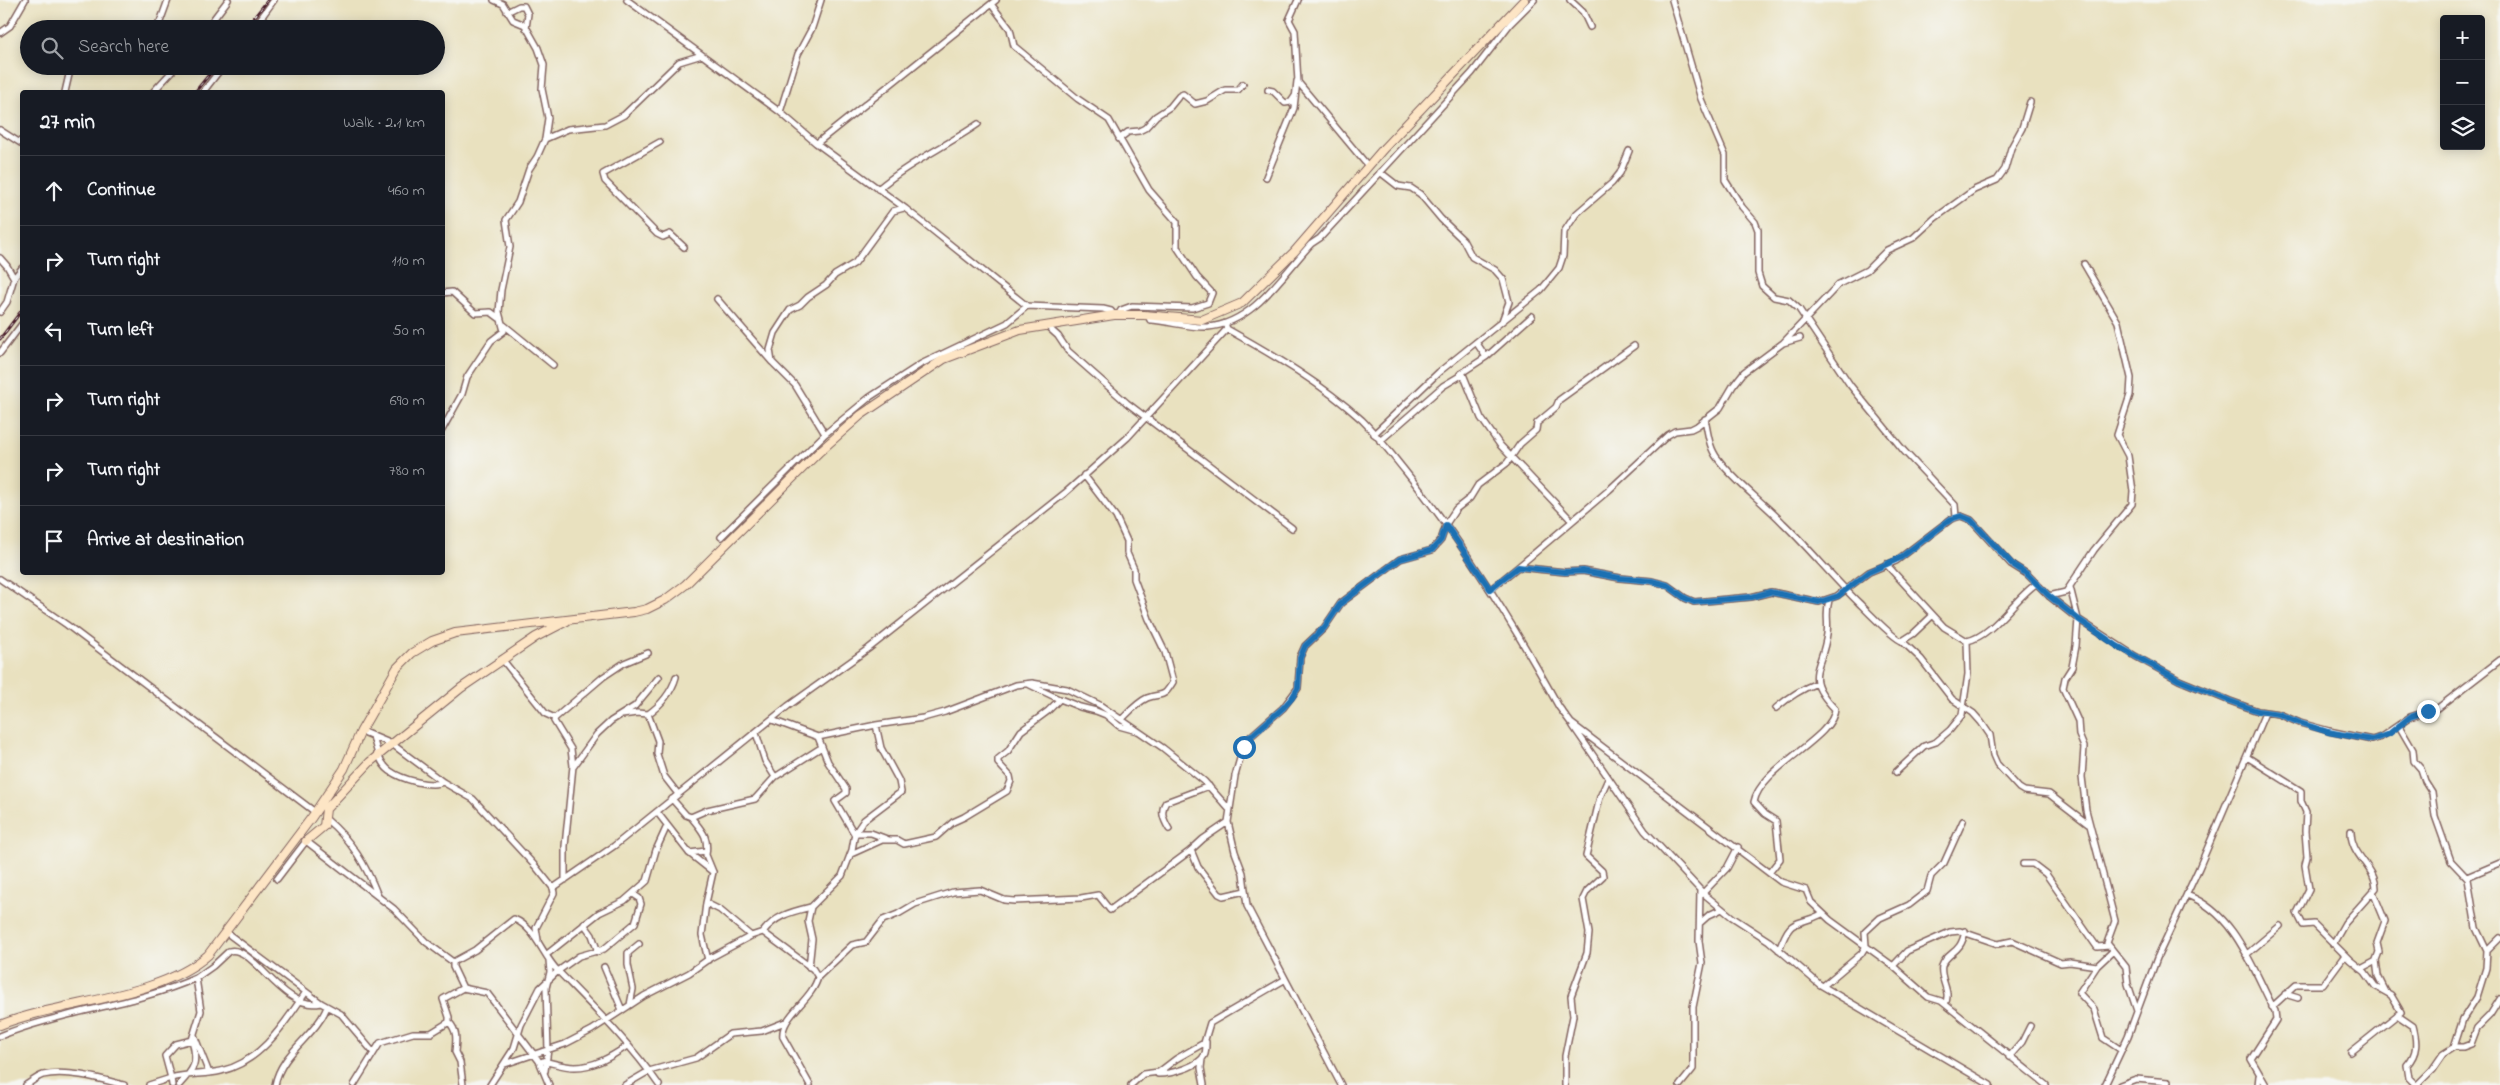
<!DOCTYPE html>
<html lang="en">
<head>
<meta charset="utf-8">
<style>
  body { margin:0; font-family:"Indie Flower",sans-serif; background:#20242c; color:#f1f3f6 }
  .controls { position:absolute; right:15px; top:15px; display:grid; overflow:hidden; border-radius:5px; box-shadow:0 2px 12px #0003 }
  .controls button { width:45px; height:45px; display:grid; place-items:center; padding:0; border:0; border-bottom:1px solid #363941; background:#171b24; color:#f1f3f6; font:25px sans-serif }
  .stop { position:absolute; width:15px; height:15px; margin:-11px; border:4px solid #1f6fb2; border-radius:50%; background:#fff }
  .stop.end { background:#1f6fb2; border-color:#fff; box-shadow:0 1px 5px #0008 }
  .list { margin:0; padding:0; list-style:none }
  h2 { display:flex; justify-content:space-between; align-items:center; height:65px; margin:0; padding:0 20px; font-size:21px }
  h2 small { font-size:16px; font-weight:400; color:#9ea1a6 }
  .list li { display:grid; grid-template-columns:32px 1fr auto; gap:15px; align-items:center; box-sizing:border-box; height:70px; padding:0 20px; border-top:1px solid #363941 }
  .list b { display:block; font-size:19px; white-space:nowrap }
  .list em { font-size:16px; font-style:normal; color:#9ea1a6 }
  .icon { flex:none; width:28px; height:28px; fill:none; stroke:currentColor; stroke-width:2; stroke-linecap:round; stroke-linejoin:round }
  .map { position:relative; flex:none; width:2500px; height:1085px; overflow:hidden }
  .search { position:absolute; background:#171b24; box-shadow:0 2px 12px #0003; left:20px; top:20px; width:425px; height:55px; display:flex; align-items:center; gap:12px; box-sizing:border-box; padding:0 18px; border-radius:28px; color:#9ea1a6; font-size:19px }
  .panel { position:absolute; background:#171b24; box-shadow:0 2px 12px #0003; left:20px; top:90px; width:425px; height:485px; border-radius:5px }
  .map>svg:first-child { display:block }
</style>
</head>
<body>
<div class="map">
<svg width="2500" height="1085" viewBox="0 0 2500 1085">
  <rect width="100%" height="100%" fill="#f6f6f2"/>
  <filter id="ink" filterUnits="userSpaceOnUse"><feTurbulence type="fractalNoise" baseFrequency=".02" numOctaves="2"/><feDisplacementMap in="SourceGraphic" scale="10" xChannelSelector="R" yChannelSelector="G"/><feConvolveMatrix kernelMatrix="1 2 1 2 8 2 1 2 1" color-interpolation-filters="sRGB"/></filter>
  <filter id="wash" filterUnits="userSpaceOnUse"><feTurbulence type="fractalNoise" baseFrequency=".0096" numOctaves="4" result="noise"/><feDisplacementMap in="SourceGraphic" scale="20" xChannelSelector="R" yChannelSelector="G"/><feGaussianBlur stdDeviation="1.12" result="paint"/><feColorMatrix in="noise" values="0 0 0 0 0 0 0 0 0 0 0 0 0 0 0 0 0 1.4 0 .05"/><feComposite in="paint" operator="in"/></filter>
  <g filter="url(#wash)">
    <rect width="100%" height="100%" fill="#e9e1bf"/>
  </g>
  <g filter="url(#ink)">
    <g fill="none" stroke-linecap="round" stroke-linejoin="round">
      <g stroke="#82635f" stroke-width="8">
        <path id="street" d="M627 0 780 112 816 143 906 209 1027 306 1103 309 1111 311 1114 315
          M1298 0 1289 20 1295 31 1298 82 1368 166
          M1570 0 1583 12 1590 27
          M1672 0 1701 99 1725 155V180L1742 207 1755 222 1758 230V273L1762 286 1774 297 1789 300 1799 309 1850 385 1904 451 1955 505 1956 517
          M991 4 1010 29 1014 46 1078 99 1109 120 1149 190 1177 222V247L1197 277 1212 293 1208 303 1192 308 1132 306 1121 310 1118 315
          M507 12 519 6H524L528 14 526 28
          M154 29 160 22 168 0
          M206 29 228 0
          M253 29 274 0
          M0 33 10 26 25 0
          M1268 90 1273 91 1285 103 1291 102 1295 96
          M65 92 71 66
          M153 92 177 66
          M203 92 223 66
          M780 112 798 54 812 28 821 0
          M0 130 22 144
          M545 139 568 129 605 125 624 115 679 62 702 55
          M1119 139 1128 132 1139 131 1145 128 1156 116 1170 107 1179 96 1183 94 1195 104 1207 101 1225 90H1238L1243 84
          M660 142 603 174 605 181 657 234 663 237 670 234 684 247
          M817 143 996 0
          M1380 172 1398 186 1411 188 1420 194 1441 219 1463 240 1472 257 1495 270 1503 279 1509 302 1502 321
          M1266 177 1294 108 1297 81
          M878 189C908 163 945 147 978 124
          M0 258 7 266 14 278 7 302 0 312
          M14 278 22 268
          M442 293 452 292 475 313 491 312 499 318
          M717 299 772 362
          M1148 315 1150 320C1169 321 1188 328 1208 327 1254 323 1282 275 1311 244L1320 238 1472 73 1510 24 1534 0
          M1225 323 1227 329C1275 356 1321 383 1362 420 1378 436 1392 455 1406 472 1465 545 1514 625 1559 707L1571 723 1781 882 1806 890 1811 902 1830 920 1893 966 1928 997 1941 1001 2046 1085
          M504 325 553 365
          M1048 327 1058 336 1068 351 1127 403 1292 528
          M1476 342 1486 357
          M1783 343 1839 284 1867 270 1887 250 1913 238 1935 218 1974 190 1997 180 2005 169 2011 148 2022 128 2030 102
          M0 353 22 324
          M1460 374 1486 357 1532 316
          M1705 419C1708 433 1709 448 1718 459 1736 483 1762 501 1783 523 1810 549 1833 578 1859 603 1866 610 1895 640 1902 641L1913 634 1933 615
          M442 430 462 394 467 377 491 341 504 331 499 312 501 290 510 247 506 220 518 202 529 169 537 157 545 139 548 118 542 89 544 65 538 48 525 25 513 20 503 4 494 0
          M825 434 795 385 772 362 770 350 775 333 790 310 800 305 808 297 826 285 835 275 855 263 893 211 904 208
          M1374 434 1439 372 1541 290 1559 268 1563 256 1564 232 1576 214 1612 183 1620 173 1629 151
          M1380 441 1443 386 1463 374 1481 418 1500 445 1572 521
          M1084 475 1116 517 1127 541V553L1134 569V579L1149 619 1165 652 1173 682C1162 700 1163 692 1147 698 1138 702 1129 712 1122 719
          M1446 524 1456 509 1470 498 1478 485 1507 463 1520 444 1536 430 1537 423 1556 407 1559 400 1634 346
          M721 537 825 434 870 397 921 364 1007 323 1027 306
          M1886 564 1944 627 1967 641C1993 636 2014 599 2036 584
          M1518 567 1609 490 1668 435 1675 431 1691 429 1697 426 1720 408 1733 386 1744 372 1783 343 1800 338
          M0 579 67 625 315 812
          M2070 587 2078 619 2076 646 2072 667 2065 678 2063 688 2078 721 2079 735 2084 747 2082 777 2086 810 2115 921 2107 943 2126 967 2128 984 2137 1011
          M1491 589 1518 567 1565 572 1583 571 1620 578 1652 581 1667 585 1685 598 1694 602 1751 597 1771 592 1819 602 1837 596 1869 572 1896 561 1951 519 1961 516 1971 520 2011 564 2027 574 2049 596 2078 619 2135 656 2179 680 2230 701 2258 711 2279 714 2300 723 2329 731 2372 740 2381 737 2410 717 2438 708 2500 660
          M2049 596 2066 592 2094 550 2132 504 2133 491 2128 456 2117 435 2130 395 2131 378 2118 322 2084 264
          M1902 641 1921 659 1952 699 1973 713 1981 722 1990 735 1993 755 1997 764 2019 788 2024 791 2049 794 2088 824
          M502 659 546 714 555 718 554 721 571 749 573 766 565 846V880
          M1030 685 1059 699
          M1776 708C1789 697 1801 689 1817 683
          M648 714 658 741 657 754 664 776 678 794
          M622 715 637 713 648 714C660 706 672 692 676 677
          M555 718 603 677 624 663 648 653
          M772 720 818 737 876 725 923 718 945 712 1016 685 1032 683 1067 689 1100 705 1163 748 1204 781 1229 809
          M1573 726 1645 831 1704 894 1732 917 1769 941 1819 984 1990 1085
          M2399 726 2413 750 2414 761 2421 769 2425 781 2432 792 2435 816 2451 861 2468 879 2476 928 2487 951 2486 968 2477 997 2463 1019 2454 1047 2443 1054 2432 1070 2417 1085
          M361 731 392 744 443 782 473 799 536 867 553 888 554 893 536 928 538 940
          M756 733 765 761 775 777
          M373 736C376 748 379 763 390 771 401 779 431 788 443 782
          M818 737 828 762 846 789V793L835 801 855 835
          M2247 757 2301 791V801L2306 812 2305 831 2307 857 2305 865 2309 889 2297 913 2303 925 2314 924 2350 960 2365 972 2375 986 2391 995 2401 1012 2351 1052
          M574 766 597 734 611 721 635 706 659 677
          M1896 772 1924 746 1936 742 1950 730 1962 715 1968 674 1967 641
          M672 799 686 815 691 817 707 810 755 799 775 777 822 747
          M657 812 689 853 713 872
          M691 817C702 831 709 836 706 855L713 872 706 903 720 910 751 936 763 932 813 969 818 977C813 999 780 1017 783 1037L810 1085
          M326 819C352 841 366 865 378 896
          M1169 829C1163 819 1160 811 1166 802L1209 786
          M855 833H871L887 839
          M1191 850 1198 867 1219 894 1223 896 1245 891
          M689 853 706 851
          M851 854 882 840H897L904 844 936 837 953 822 964 817 1007 791 1011 781 1010 776 998 763V759L1008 751 1021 731 1048 711 1060 699 1080 707 1096 711 1106 715 1119 726 1137 731
          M2023 864H2033L2046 874 2097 947 2109 946
          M1769 873 1780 859 1776 821 1765 814 1754 802C1760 768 1834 738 1835 709 1802 675 1822 671 1827 634 1829 621 1825 615 1829 600
          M2467 877 2500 863
          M277 879 306 841 394 909 426 942 453 962
          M553 888 614 846 788 706 868 649 1065 493 1127 438 1227 329
          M2373 892 2385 921 2377 943 2379 952 2376 960 2378 976 2386 992
          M1703 893 1727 868 1738 847
          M2187 895C2236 914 2252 968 2275 1011L2276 1020 2251 1059 2266 1085
          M706 903 702 935 708 960
          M1700 923 1709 915 1722 909
          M584 924 592 935 598 952
          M763 932C776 915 791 912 811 907
          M227 933 321 1003 341 1014 373 1052
          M2333 944 2345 923 2376 888C2375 866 2350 855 2351 831
          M1779 950C1792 915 1794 928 1822 914
          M2487 951 2500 938
          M546 955 599 913 624 901 647 881 656 850 667 826
          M2246 955 2280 926
          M1893 966 1907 951 1950 932 1960 931 1998 944 2012 941 2061 963 2070 962 2097 966 2113 951
          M2097 966 2079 993 2094 1009 2103 1038 2121 1050
          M604 967 622 1010
          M809 967 812 939 808 921 811 907 842 876 852 850 855 833 864 820 901 792 899 781 881 748 876 725
          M2361 969 2376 961
          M818 977 852 945 866 942 883 920 898 914 915 904 953 892 980 890 1004 900 1014 901 1081 898 1098 895 1110 910 1190 851 1203 839 1228 822
          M1823 986 1861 954 1866 946 1865 932 1880 918 1909 905 1927 891 1931 876 1944 863 1963 821
          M2285 994 2298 998
          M1945 1004C1952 992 1939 979 1942 966 1947 951 1961 955 1965 931
          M630 1005 633 989 628 965V953L639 944
          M2272 1007 2296 985H2323L2345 955
          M2397 1015 2413 1026C2417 1041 2418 1053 2407 1065L2409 1078 2416 1085
          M194 1035 209 1073
          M0 1036C64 1010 133 1006 196 978
          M2454 1047H2463L2471 1044 2477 1028 2490 1015 2500 999
          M2009 1057 2022 1042 2030 1026
          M1202 1059 1201 1068 1204 1085
          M543 1061C553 1063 564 1067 575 1067 594 1067 611 1057 627 1046
          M505 1064 565 1044 592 1030 644 996 689 973 710 958 751 936
          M545 1071 548 1050 546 988 550 972 549 960
          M1158 1074C1170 1074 1200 1067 1205 1054 1206 1050 1206 1045 1206 1042
          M26 1085C31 1082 37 1077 43 1075 66 1069 101 1079 124 1085
          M149 1085 171 1078 165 1056 176 1044 192 1040 201 1011 196 978 213 966 229 951C254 944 282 1012 321 1003
          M172 1085 171 1078C187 1073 204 1075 221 1071 261 1062 284 1024 306 992
          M179 1085C195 1068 198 1063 192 1040
          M275 1085C281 1052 316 1036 327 1007
          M354 1085 380 1043 413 1033H431L449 1022
          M463 1085 460 1062 455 1052C456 1040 458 1032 449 1022V1017L443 999 463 988
          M490 1085 514 1048 521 1025 540 988 558 971 579 956 604 949 635 923 641 904 639 898 633 894
          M549 1085 539 1061 487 993 463 988 453 967V962L475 950 514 919C536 928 542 955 558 971 593 1007 630 1043 659 1085
          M625 1085 649 1071 696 1058 730 1034 762 1031 785 1022
          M1131 1085 1143 1074 1159 1072 1176 1059 1204 1043 1210 1023 1284 980
          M1341 1085 1247 906 1243 873 1235 852 1228 822 1235 776 1241 755 1250 737 1283 708 1298 688 1300 657 1305 646 1324 628 1341 603 1400 559 1432 550 1441 540 1446 525
          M1565 1085V1056L1573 1016 1571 996 1587 953 1589 933 1583 899 1587 891 1603 876 1602 871 1586 856 1600 797 1608 779
          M1680 1085 1693 1069V1007L1702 963 1699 941 1700 890
          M2105 1085 2128 1036 2157 958 2199 868 2265 713
          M2120 1085 2136 1079 2168 1082
          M2258 1085 2259 1076"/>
      </g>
      <g stroke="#82635f" stroke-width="10">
        <path id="secondary" d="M306 841 324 826 326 809 370 762 461 688 536 637 567 621
          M0 1025C63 1000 158 999 208 955L312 817 344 769 361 731 397 668 412 653 432 641 455 633 634 612 647 609 665 600 685 585 819 452 861 415 944 359 1020 330 1114 315H1144L1202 320 1242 303 1294 252 1384 148 1524 0"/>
      </g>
      <use href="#street" stroke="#fff" stroke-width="5"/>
      <use href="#secondary" stroke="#fde5c5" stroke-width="8"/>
      <g stroke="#4a1f2b" stroke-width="3">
        <path id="rail" d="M245 29 268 0
          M195 92 216 66
          M0 339 22 310"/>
      </g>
      <use href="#rail" stroke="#f6f6f2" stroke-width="1" stroke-dasharray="4" stroke-linecap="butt"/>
    </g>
  </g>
  <g fill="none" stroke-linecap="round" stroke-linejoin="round" filter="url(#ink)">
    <path stroke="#1f6fb2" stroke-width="6" d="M1244 747 1250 737 1283 708 1292 698 1298 688 1300 658 1305 646 1324 628 1341 603 1400 559 1432 550 1441 540 1446 525 1490 589 1518 567 1565 572 1583 571 1620 578 1652 581 1667 585 1685 598 1694 602 1752 597 1770 592 1819 602 1838 596 1869 572 1900 558 1951 519 1961 516 1971 520 2012 564 2027 574 2049 596 2078 619 2117 646 2179 680 2230 701 2258 711 2279 714 2300 723 2328 732 2372 740 2389 734 2410 717 2428 711"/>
  </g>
</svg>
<div class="controls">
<button>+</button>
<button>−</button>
<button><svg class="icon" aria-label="layers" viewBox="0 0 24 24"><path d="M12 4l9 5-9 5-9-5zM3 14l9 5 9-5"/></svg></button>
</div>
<div class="stop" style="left:1244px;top:747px"></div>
<div class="stop end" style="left:2428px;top:711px"></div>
<div class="search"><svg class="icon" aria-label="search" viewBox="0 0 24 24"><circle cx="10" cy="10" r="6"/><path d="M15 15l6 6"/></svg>Search here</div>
<section class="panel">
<h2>27 min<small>Walk · 2.1 km</small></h2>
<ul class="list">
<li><svg class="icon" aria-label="ahead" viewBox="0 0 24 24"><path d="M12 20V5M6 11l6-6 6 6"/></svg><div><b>Continue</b></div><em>460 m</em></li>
<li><svg class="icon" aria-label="right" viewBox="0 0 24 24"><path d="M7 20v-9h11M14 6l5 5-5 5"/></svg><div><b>Turn right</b></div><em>110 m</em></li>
<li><svg class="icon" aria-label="left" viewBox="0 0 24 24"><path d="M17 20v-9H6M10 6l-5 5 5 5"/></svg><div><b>Turn left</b></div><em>50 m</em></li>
<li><svg class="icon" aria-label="right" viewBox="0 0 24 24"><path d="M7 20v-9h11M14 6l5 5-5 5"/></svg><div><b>Turn right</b></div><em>690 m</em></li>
<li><svg class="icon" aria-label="right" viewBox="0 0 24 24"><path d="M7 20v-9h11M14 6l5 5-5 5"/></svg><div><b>Turn right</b></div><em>780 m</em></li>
<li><svg class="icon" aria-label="arrive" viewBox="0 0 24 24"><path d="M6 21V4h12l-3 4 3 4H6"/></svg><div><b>Arrive at destination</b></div></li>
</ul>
</section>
</div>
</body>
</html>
